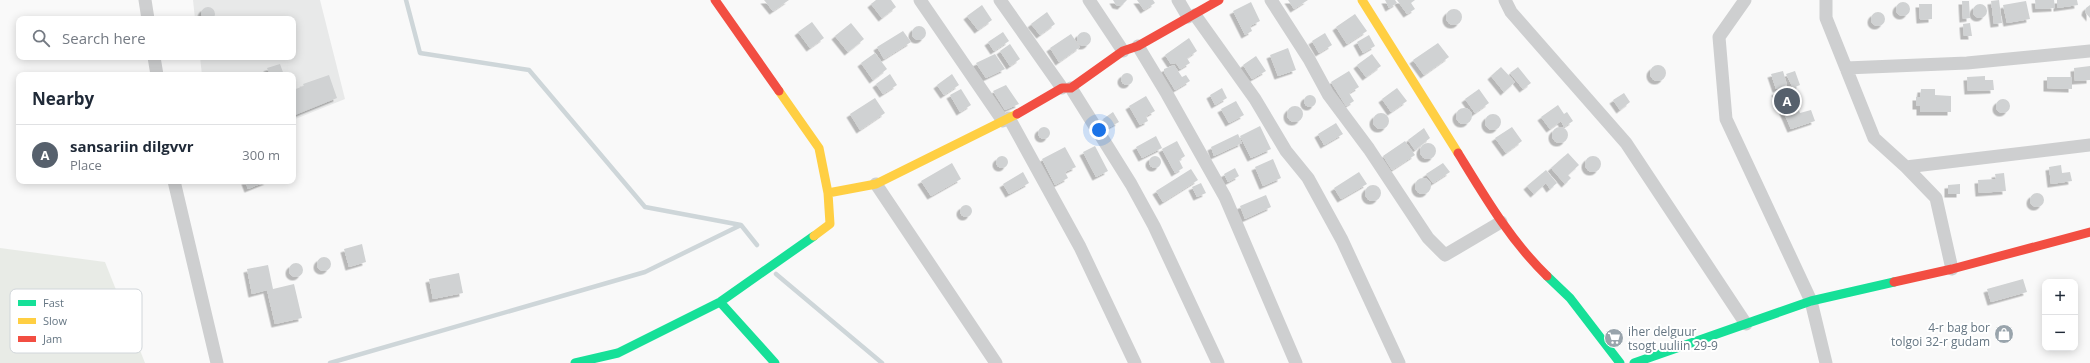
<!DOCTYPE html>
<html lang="en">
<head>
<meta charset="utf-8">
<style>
  body { margin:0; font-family:"Open Sans",sans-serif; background:#f6f6f7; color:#1f2937 }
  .controls { position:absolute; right:12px; bottom:12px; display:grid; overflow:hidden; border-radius:8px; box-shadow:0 2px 10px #0003 }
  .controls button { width:36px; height:36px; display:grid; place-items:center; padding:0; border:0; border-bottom:1px solid #e0e1e3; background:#fff; color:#1f2937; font:20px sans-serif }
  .you { position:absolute; left:1099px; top:130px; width:14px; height:14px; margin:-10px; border:3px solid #fff; border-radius:50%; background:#1a73e8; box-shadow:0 0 0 6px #1a73e833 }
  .badge { display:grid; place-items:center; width:26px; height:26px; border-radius:50%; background:#56606c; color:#fff; font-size:13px; font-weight:700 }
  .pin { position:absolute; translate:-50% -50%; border:2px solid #fff; box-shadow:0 1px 4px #0006 }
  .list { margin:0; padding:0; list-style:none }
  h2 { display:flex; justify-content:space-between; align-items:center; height:52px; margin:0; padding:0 16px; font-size:17px }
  h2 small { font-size:13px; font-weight:400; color:#747a83 }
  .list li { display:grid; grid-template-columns:26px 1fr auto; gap:12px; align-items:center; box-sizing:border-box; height:60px; padding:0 16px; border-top:1px solid #e0e1e3 }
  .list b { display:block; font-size:15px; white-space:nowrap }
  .list p { margin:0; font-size:13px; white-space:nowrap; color:#747a83 }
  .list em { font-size:13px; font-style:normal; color:#747a83 }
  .icon { flex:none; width:22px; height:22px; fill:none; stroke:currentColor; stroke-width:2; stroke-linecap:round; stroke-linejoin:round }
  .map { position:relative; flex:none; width:2090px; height:363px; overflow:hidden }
  .search { position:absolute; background:#fff; box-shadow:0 2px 10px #0003; left:16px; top:16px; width:280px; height:44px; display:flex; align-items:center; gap:10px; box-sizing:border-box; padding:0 14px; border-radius:8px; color:#747a83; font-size:15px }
  .panel { position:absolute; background:#fff; box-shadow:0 2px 10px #0003; left:16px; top:72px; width:280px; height:112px; border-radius:8px }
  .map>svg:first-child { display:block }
</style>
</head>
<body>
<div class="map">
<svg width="2090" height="363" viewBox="0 0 2090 363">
  <defs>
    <filter id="shadow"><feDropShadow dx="-3.5" dy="3.5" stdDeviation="0" flood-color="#0004"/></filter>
  </defs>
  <rect width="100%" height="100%" fill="#f9f9f9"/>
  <path fill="#e8e9e9" d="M193 0H320L345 99 293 120V75H202L200 57H293V19H195Z"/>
  <path fill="#e8ebe6" d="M0 248 105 262 145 363H0Z"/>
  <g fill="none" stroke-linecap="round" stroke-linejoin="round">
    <path stroke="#ced6d9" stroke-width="4.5" d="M406 0 420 53 529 70 645 207 741 225
      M776 274 882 363
      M330 363 645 272 741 225 757 245"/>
  </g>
  <path fill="#d0d2d3" filter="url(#shadow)" d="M764 0H789L773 11Z
    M876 0H891L896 7 882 18 871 4Z
    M1113 0H1127L1121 6 1116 5Z
    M1137 0H1153L1155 3 1144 10Z
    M1288 0H1308L1294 9Z
    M1385 0H1395L1397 3 1389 8Z
    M1397 0H1415L1411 3 1415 9 1407 14Z
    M1999 0 2002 23 1994 24 1991 1Z
    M2035 0H2054L2055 8 2036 9Z
    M2057 0H2077L2078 5 2057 8Z
    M1962 1H1969L1970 18 1963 19Z
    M2026 1 2030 19 2007 23 2003 5Z
    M1251 2 1260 21 1250 26 1252 31 1245 35 1233 11Z
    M1896 9a7 7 0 1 1 14 0a7 7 0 1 1-14 0Z
    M1919 4H1932V19L1920 20Z
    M1973 11a7 7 0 1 1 14 0a7 7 0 1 1-14 0Z
    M982 5 992 20 978 30 967 16Z
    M2090 5V18L2085 12 2086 8Z
    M201 14a7 7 0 1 1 14 0a7 7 0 1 1-14 0Z
    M1446 17a8 8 0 1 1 16 0a8 8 0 1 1-16 0Z
    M1047 12 1055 24 1040 35 1031 24Z
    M1871 19a7 7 0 1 1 14 0a7 7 0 1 1-14 0Z
    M1355 14 1367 31 1347 44 1336 27Z
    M812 22 824 38 810 48 798 32Z
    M851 23 864 39 848 52 835 36Z
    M1970 23 1972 36H1964L1963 24Z
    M912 33a7 7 0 1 1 14 0a7 7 0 1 1-14 0Z
    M903 31 911 42 884 59 877 47Z
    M1003 32 1009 41 994 51 988 42Z
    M1077 39a7 7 0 1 1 14 0a7 7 0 1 1-14 0Z
    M1325 33 1332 45 1319 53 1312 41Z
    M1071 34 1080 47 1059 62 1050 48Z
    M1369 35 1375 46 1363 53 1357 42Z
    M1189 38 1197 51 1187 58 1190 63 1180 69 1176 63 1171 64 1165 55Z
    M1438 43 1449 57 1424 75 1413 60Z
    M1010 44 1020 59 1010 66 1000 51Z
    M1288 48 1296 70 1278 76 1270 55Z
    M875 53 887 69 873 80 861 63Z
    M995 54 1005 69 986 78 976 63Z
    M1372 54 1381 66 1366 77 1357 65Z
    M1256 56 1266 71 1252 79 1243 65Z
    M280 64 284 75H270L267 68Z
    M1174 65 1182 77 1186 75 1190 81 1175 90 1164 72V69Z
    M1650 73a8 8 0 1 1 16 0a8 8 0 1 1-16 0Z
    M2090 66V80L2075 81 2074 68Z
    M1501 67 1515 82 1504 92 1491 76Z
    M1518 67 1531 83 1523 89 1510 73Z
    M1349 71 1359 87 1349 93 1354 101 1346 106 1331 82Z
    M1783 71 1787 85 1776 89 1771 74Z
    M1795 71 1800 85 1793 88 1786 74Z
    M1121 79a6 6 0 1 1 12 0a6 6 0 1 1-12 0Z
    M890 74 897 85 883 94 876 84Z
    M952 74 959 85 944 95 937 85Z
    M329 75 337 98 295 115 293 90 304 86 303 84Z
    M1985 76V80H1993L1994 90 1968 91 1967 77Z
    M2047 77H2072V89L2047 88Z
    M1006 85 1019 104 1005 110 993 91Z
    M1791 87 1800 113 1811 110 1815 121 1791 129 1775 92Z
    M1222 88 1227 98 1215 105 1210 95Z
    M1397 88 1407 101 1391 112 1382 99Z
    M961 89 971 105 960 112 950 95Z
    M1479 89 1489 103 1475 113 1465 99Z
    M1921 89H1935V95L1951 96V112H1920V106H1916V97H1920Z
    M1624 93 1630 102 1620 110 1613 100Z
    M1304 101a6 6 0 1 1 12 0a6 6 0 1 1-12 0Z
    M1146 96 1155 111 1146 116 1148 121 1140 125 1129 106Z
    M875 98 885 113 860 130 850 114Z
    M1996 106a7 7 0 1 1 14 0a7 7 0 1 1-14 0Z
    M1236 101 1244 115 1229 123 1221 109Z
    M1558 105 1564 114 1567 112 1573 121 1564 127 1561 121 1550 129 1541 117Z
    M1287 114a8 8 0 1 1 16 0a8 8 0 1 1-16 0Z
    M1456 116a8 8 0 1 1 16 0a8 8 0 1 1-16 0Z
    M1113 112 1119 122 1108 128 1103 119Z
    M1373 121a8 8 0 1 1 16 0a8 8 0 1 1-16 0Z
    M1485 122a8 8 0 1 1 16 0a8 8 0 1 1-16 0Z
    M1336 123 1343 134 1324 145 1318 134Z
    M1260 126 1271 149 1251 158 1240 136Z
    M1038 133a6 6 0 1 1 12 0a6 6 0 1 1-12 0Z
    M1512 127 1522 141 1506 153 1495 138Z
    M1552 135a8 8 0 1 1 16 0a8 8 0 1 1-16 0Z
    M1424 128 1430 138 1415 150 1408 140Z
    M1238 134 1242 143 1214 156 1211 147Z
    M1156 136 1162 148 1142 158 1136 147Z
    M1177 141 1185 156 1179 160 1183 168 1175 173 1162 149Z
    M1405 141 1415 155 1392 170 1383 156Z
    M1420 151a8 8 0 1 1 16 0a8 8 0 1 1-16 0Z
    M1095 146 1108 171 1096 177 1083 152Z
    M1065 147 1076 167 1065 172 1068 178 1055 185 1042 159Z
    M1568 153 1579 165 1568 175 1571 178 1565 184 1551 168Z
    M1149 162a6 6 0 1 1 12 0a6 6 0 1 1-12 0Z
    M996 162a6 6 0 1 1 12 0a6 6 0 1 1-12 0Z
    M1585 164a8 8 0 1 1 16 0a8 8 0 1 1-16 0Z
    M1273 159 1281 178 1263 186 1255 167Z
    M952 163 961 179 931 196 921 181Z
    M1443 163 1450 172 1433 183 1426 174Z
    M2061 165 2062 173 2070 172 2072 181 2051 184 2049 167Z
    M1235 168 1239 176 1228 182 1224 174Z
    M1191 169 1198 180 1163 202 1156 191Z
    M1546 170 1557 183 1550 189 1546 183 1534 194 1527 186Z
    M1023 172 1029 183 1009 194 1003 184Z
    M1359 172 1367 184 1341 199 1334 188Z
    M2004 173 2006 191 1979 193 1978 180 1996 179 1995 174Z
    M1415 186a8 8 0 1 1 16 0a8 8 0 1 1-16 0Z
    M245 181H268L248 189Z
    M1201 183 1206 193 1197 197 1192 187Z
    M1960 184V194H1948V185Z
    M1365 193a8 8 0 1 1 16 0a8 8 0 1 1-16 0Z
    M2030 200a7 7 0 1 1 14 0a7 7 0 1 1-14 0Z
    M1266 195 1271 207 1245 219 1240 206Z
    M960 211a6 6 0 1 1 12 0a6 6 0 1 1-12 0Z
    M362 244 366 262 349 267 344 249Z
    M317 264a7 7 0 1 1 14 0a7 7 0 1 1-14 0Z
    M289 270a7 7 0 1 1 14 0a7 7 0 1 1-14 0Z
    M268 265 273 289 294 284 302 318 275 324 267 290 252 294 247 269Z
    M459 273 463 293 433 299 429 279Z
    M2023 279 2027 292 1991 302 1987 289Z"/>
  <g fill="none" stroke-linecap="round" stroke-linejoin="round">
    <path stroke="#cecfd0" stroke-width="13" d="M145 0 148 19
      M920 0 1003 121
      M1000 0 1062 88
      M1089 0 1123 51
      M1178 0 1188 17
      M1271 0 1309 59 1328 94 1369 149 1428 238 1445 255 1501 222
      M1505 0 1511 12 1626 143 1746 324
      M1745 0 1719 37 1726 119 1811 301 1826 363
      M1826 0V18L1874 138 1906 167
      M1195 15 1255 99 1286 151 1308 178 1342 240 1399 363
      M1138 46 1167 94 1225 197 1296 363
      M154 57 157 75
      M1846 68 1967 63 2090 51
      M1071 88 1131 184 1154 226 1218 363
      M1009 118 1080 247 1135 363
      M174 181 217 363
      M876 184 996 363
      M1952 269 1936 198 1906 167 2090 145"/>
    <path stroke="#16e098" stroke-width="9" d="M1547 276 1570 298 1620 363
      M720 302 775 363
      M575 363 618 353 720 302 814 236
      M1634 363 1811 301 1894 282"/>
    <path stroke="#ffcf43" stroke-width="9" d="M1362 0 1458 153
      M779 91 819 148 828 193 830 224 814 236
      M828 193 876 184 1017 114"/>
    <path stroke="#f24e42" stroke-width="9" d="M715 0 779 91
      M1017 114 1062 88H1071L1123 51 1138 46 1219 0
      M1458 153C1485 197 1510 240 1547 276
      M1894 282 1952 269 2090 232"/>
  </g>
  <defs>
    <g id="shop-disc" transform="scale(1)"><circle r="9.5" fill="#99a4ac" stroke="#fff"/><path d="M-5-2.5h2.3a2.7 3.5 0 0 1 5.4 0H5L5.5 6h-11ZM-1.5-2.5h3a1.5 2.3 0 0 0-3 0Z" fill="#fff"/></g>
    <g id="supermarket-disc" transform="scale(1)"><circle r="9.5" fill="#99a4ac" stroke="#fff"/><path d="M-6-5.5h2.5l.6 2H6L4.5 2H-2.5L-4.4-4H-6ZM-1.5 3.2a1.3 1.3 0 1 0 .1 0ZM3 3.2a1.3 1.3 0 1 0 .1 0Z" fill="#fff"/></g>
  </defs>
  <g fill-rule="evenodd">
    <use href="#shop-disc" x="2004" y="334"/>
    <use href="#supermarket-disc" x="1614" y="338"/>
  </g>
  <g text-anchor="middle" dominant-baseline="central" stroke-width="4" stroke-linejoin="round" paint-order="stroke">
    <g font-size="12" fill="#657683" stroke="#fff" text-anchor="end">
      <text x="1990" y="327">4-r bag bor<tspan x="1990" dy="14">tolgoi 32-r gudam</tspan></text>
      <text x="1628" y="331" text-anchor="start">iher delguur<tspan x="1628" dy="14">tsogt uuliin 29-9</tspan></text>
    </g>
  </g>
  <rect x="10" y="289" width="132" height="64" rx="6" fill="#fff" stroke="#d1d6da" stroke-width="1"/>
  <rect x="18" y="300" width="18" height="6" fill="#16e098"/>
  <rect x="18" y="318" width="18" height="6" fill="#ffcf43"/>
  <rect x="18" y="336" width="18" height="6" fill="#f24e42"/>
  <g font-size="11" fill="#657683">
    <text x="43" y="307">Fast</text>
    <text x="43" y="325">Slow</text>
    <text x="43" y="343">Jam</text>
  </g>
</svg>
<div class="controls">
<button>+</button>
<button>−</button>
</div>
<div class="you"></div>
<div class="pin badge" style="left:1787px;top:101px">A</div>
<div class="search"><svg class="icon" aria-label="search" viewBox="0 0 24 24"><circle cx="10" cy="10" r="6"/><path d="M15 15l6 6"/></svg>Search here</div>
<section class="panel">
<h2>Nearby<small></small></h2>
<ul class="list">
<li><span class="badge">A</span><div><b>sansariin dilgvvr</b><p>Place</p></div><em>300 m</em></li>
</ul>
</section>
</div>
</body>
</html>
